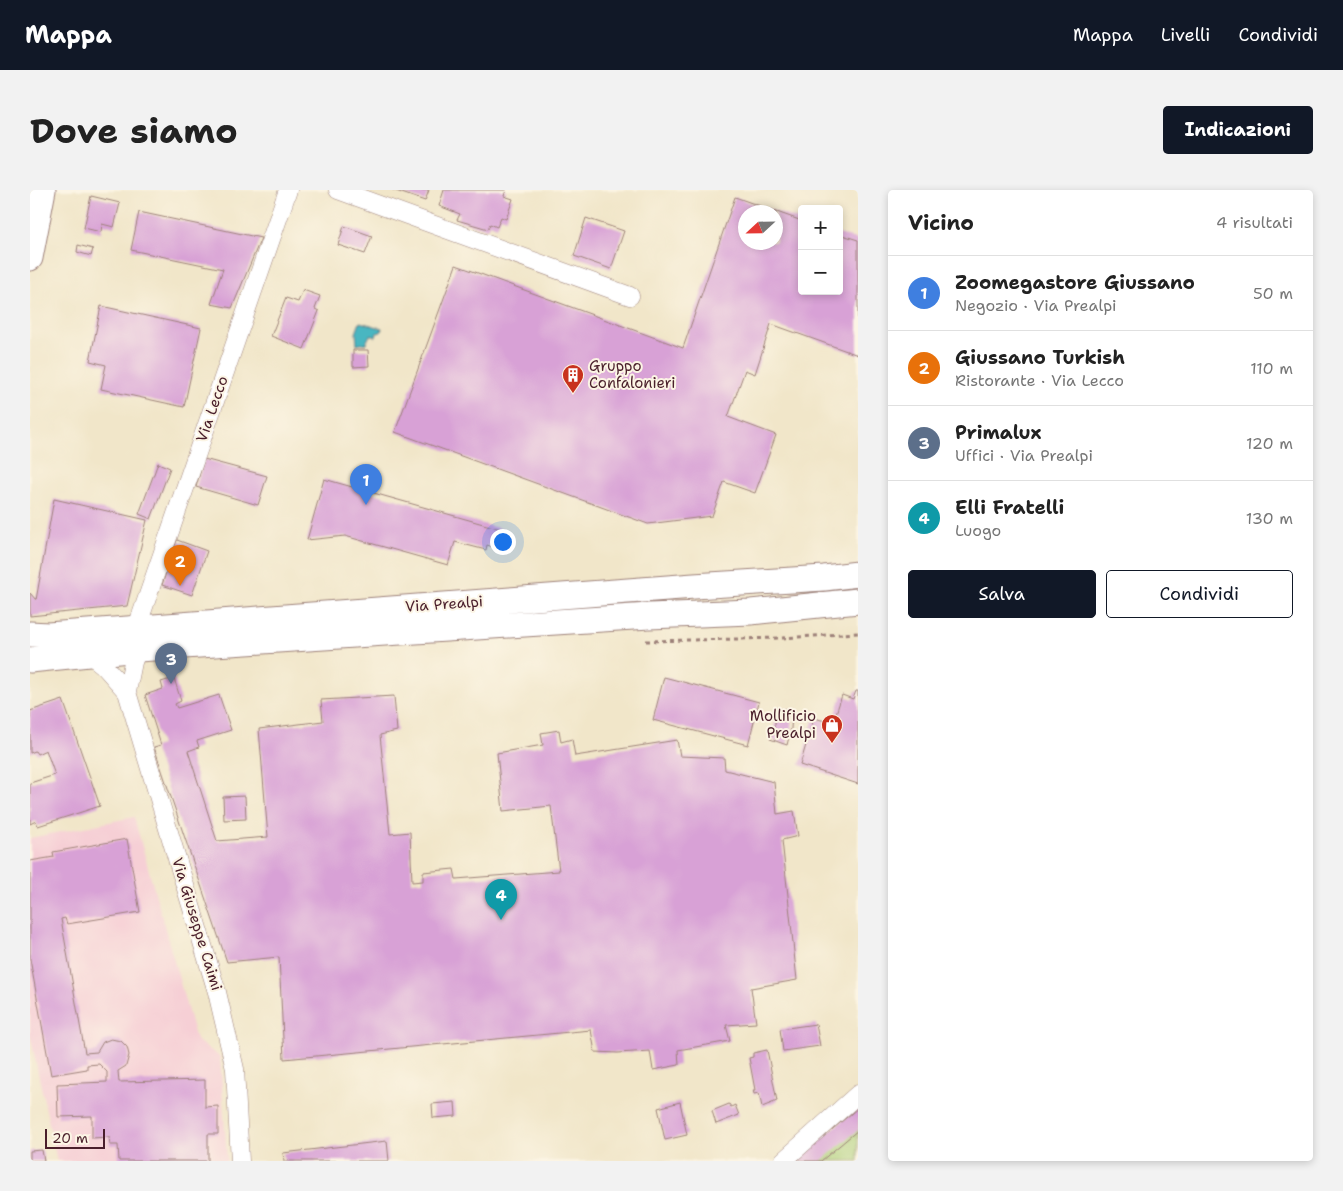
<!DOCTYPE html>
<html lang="it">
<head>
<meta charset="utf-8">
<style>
  body { margin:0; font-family:"Shantell Sans",sans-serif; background:#f2f2f2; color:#222 }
  .controls { position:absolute; right:15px; top:15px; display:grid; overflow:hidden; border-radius:5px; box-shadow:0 2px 8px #0003 }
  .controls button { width:45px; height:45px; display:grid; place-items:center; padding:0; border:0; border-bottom:1px solid #e0e0e0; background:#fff; color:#222; font:25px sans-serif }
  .compass { position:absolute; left:708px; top:15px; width:45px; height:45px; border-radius:50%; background:#fff; box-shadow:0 2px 8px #0003; rotate:248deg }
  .scale { position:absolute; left:15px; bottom:12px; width:60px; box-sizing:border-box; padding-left:5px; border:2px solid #4a1f2b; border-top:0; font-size:14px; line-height:18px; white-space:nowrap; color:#4a1f2b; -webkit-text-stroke:4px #fcf5e5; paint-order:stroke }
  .you { position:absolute; left:472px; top:351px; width:18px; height:18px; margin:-12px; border:4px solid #fff; border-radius:50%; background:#1a73e8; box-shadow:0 0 0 8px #1a73e833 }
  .badge { display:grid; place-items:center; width:32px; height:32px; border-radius:50%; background:#111827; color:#fff; font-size:16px; font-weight:700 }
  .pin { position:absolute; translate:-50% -41px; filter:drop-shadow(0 1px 2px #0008) }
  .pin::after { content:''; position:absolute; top:26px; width:18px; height:15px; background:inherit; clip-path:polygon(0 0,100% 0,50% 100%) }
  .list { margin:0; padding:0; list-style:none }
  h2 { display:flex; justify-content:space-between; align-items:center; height:65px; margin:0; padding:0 20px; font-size:21px }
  h2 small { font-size:16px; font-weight:400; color:#767676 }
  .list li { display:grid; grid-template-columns:32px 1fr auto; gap:15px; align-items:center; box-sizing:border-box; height:75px; padding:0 20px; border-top:1px solid #e0e0e0 }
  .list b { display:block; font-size:19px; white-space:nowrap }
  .list p { margin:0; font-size:16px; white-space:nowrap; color:#767676 }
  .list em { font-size:16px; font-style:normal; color:#767676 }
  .actions { display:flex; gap:10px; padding:15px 20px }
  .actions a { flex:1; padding:11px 0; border:1px solid #111827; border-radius:5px; text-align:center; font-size:18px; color:#111827 }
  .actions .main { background:#111827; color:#fff }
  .map { position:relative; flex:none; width:828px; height:971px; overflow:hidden; border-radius:5px }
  header { display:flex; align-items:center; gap:30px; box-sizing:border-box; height:70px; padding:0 25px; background:#111827; color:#fff }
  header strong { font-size:24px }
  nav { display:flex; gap:28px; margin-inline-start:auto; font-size:18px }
  .intro { display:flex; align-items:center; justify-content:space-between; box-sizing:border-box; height:120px; padding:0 30px }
  h1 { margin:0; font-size:35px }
  .button { padding:12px 22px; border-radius:5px; background:#111827; color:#fff; font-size:18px; font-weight:700 }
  main { display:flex; gap:30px; padding:0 30px }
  aside { flex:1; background:#fff; border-radius:5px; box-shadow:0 2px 8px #0003 }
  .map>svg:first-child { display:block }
</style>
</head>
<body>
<header>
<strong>Mappa</strong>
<nav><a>Mappa</a><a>Livelli</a><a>Condividi</a></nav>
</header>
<div class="intro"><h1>Dove siamo</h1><a class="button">Indicazioni</a></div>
<main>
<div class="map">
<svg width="828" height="971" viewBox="0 0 828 971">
  <rect width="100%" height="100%" fill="#fcf5e5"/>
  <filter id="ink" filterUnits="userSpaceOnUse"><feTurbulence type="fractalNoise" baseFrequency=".02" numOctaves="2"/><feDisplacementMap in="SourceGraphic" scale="10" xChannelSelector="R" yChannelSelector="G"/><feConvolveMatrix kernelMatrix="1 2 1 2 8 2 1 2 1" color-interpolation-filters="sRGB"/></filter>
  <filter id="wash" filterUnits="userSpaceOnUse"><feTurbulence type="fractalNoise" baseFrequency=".0096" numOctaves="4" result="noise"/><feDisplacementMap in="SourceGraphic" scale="20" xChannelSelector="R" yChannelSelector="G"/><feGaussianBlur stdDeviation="1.12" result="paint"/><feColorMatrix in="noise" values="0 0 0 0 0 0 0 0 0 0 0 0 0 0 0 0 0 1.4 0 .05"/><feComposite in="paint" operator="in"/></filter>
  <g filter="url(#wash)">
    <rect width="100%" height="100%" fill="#f1e6c9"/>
    <path fill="#f6cfd5" d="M104 627 166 850 190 867 197 971H27L0 845V648Z"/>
    <path fill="#abcd75" stroke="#7a7650" d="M828 921V971H767Z"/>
    <path fill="#48b6c1" stroke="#496a76" d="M330 132 352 138 351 142 347 143 346 147 340 145 336 153 327 155 326 143Z"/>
    <g id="blocks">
      <path fill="#d8a1d6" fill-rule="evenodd" d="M363 0H399L395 11Z
        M414 0H476L474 6 483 9 476 29 471 27 467 37 460 34 458 39 427 30 430 24 409 16Z
        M61 6 90 13 84 37 72 34 71 42 54 38Z
        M705 7 772 31V101H809V44L828 50V165L741 134 725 184 715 180 698 227 746 245 725 303 694 292 682 326 618 334 365 242 426 75 653 158ZM716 22H746V52H716Z
        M109 22 231 48 202 118 181 114 193 79 101 60Z
        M556 28 594 41 581 79 544 66Z
        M314 36 342 46 335 64 308 55Z
        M48 55 63 59 61 66 47 62Z
        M273 100 290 106 285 119 289 121 274 159 241 146 256 108 268 112Z
        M71 116 171 138 154 217 71 199 76 175 60 171Z
        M323 160H338L339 176 323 177Z
        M174 269 237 286 228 315 166 297Z
        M128 273 140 278 121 329 109 324Z
        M294 289 478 341 472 360 457 355 456 360 425 352 418 375 315 346 277 350Z
        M24 309 117 330 97 416 0 426V403L6 410Z
        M147 350 177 361 162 405 132 395Z
        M634 487 729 512 718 555 623 530Z
        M144 488 151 511 145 514 147 518 189 505 201 540 167 551 169 557 158 561 187 651 238 647 229 539 293 531 291 510 364 506 367 541 350 545 360 644 380 642 382 692 393 691V682L424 679 426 689 529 681 521 616 473 621 467 563 513 555 511 543 529 540 531 552 542 549 545 566 647 550 650 566 694 568 695 580 744 592 747 624 764 621 768 646 752 650 767 790 721 798 726 833 696 835 700 851 648 860 649 875 623 880 620 861 588 863 565 862 561 840 254 869 249 767 197 772 124 557 131 555 115 505 133 499 131 492Z
        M826 501H828V594L770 575 784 528 803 533 812 505 823 509Z
        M33 510 70 616 8 636 6 631 0 634V593L25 585 16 560 7 564 5 561 0 563V521Z
        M746 518 762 520 761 539 757 555 740 549 745 534Z
        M215 606 216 629 194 630 193 607Z
        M97 649 110 722 37 734 35 728 31 729 55 863 67 862 73 852 81 849 91 851 97 857 99 865 96 876 88 881 89 892 175 890V917L188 916V944H178V971H89L88 955H80L79 947 62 948V926L28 927 27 894 77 892V882L69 874 57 875V879L21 885 0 769V671L24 667 23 662Z
        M786 834 790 856 753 861 750 839Z
        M737 860 747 911 732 917 729 903 724 904 723 900H725L719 868 723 867V863Z
        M425 912 426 926 403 928 402 914Z
        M650 912 657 945 635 950 628 918Z
        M699 914 701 917 705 915 709 925 686 934 682 921Z
        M828 918V940L791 971H764Z
        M357 951 359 971H254L253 963Z
        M12 960 14 971H0V961Z"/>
    </g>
  </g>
  <g filter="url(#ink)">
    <use href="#blocks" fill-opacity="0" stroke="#9e827a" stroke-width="1"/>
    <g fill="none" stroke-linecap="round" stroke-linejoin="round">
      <g stroke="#9e827a" stroke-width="19">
        <path id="street" d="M308 0 600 106
          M107 437 258 0
          M58 463 74 476 97 502 187 802 205 879 210 971
          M97 502 103 472 108 459
          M753 971 828 904"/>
      </g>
      <g stroke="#9e827a" stroke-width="27">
        <path id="secondary" d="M0 68 13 0
          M0 444 18 445 664 396 794 388 828 384
          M0 470 108 459 619 426 721 422 828 411"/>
      </g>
      <path stroke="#9e827a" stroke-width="3" stroke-dasharray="4 4" stroke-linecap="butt" d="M616 451 752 448 828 443"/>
      <use href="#street" stroke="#fff" stroke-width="18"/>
      <use href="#secondary" stroke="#fff" stroke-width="25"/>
    </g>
  </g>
  <defs>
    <g id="building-pin" transform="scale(1.125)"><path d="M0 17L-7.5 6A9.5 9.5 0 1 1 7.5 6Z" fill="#c8321e" stroke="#fcf5e5"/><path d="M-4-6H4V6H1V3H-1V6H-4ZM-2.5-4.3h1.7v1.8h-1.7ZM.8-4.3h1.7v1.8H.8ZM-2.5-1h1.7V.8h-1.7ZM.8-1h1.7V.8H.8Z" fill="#fff"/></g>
    <g id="shop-pin" transform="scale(1.125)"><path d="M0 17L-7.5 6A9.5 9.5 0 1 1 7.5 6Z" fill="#c8321e" stroke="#fcf5e5"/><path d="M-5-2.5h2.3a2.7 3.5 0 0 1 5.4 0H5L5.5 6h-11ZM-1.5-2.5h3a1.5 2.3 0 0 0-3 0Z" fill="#fff"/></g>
  </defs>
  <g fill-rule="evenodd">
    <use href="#building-pin" x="543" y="185"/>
    <use href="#shop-pin" x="802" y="535"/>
  </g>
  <g text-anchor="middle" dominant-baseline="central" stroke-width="4" stroke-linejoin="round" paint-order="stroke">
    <g font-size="15" fill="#4a1f2b" stroke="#fcf5e5" text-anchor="start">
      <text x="559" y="176">Gruppo<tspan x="559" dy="17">Confalonieri</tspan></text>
      <text x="786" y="526" text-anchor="end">Mollificio<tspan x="786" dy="17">Prealpi</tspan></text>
    </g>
    <g font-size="15" fill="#4a1f2b" stroke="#fcf5e5">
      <text transform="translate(182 219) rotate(-71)">Via Lecco</text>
      <text transform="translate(414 414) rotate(-4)">Via Prealpi</text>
      <text transform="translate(167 734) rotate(73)">Via Giuseppe Caimi</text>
    </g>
  </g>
</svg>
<div class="controls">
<button>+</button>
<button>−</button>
</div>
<svg class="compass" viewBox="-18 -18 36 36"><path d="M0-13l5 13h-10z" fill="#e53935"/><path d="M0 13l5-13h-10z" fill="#767676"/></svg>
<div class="scale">20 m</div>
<div class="you"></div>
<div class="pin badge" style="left:336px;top:315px;background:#3f7fe0">1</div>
<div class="pin badge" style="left:150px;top:396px;background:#e8710a">2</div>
<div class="pin badge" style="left:141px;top:494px;background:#5c6f8a">3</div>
<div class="pin badge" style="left:471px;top:730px;background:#0f9aa8">4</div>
</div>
<aside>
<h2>Vicino<small>4 risultati</small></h2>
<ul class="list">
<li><span class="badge" style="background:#3f7fe0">1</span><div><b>Zoomegastore Giussano</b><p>Negozio · Via Prealpi</p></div><em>50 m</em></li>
<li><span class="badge" style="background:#e8710a">2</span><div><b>Giussano Turkish</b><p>Ristorante · Via Lecco</p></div><em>110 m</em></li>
<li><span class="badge" style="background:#5c6f8a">3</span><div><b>Primalux</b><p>Uffici · Via Prealpi</p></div><em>120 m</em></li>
<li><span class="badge" style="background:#0f9aa8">4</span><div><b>Elli Fratelli</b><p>Luogo</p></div><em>130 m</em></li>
</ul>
<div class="actions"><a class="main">Salva</a><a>Condividi</a></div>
</aside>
</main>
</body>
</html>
